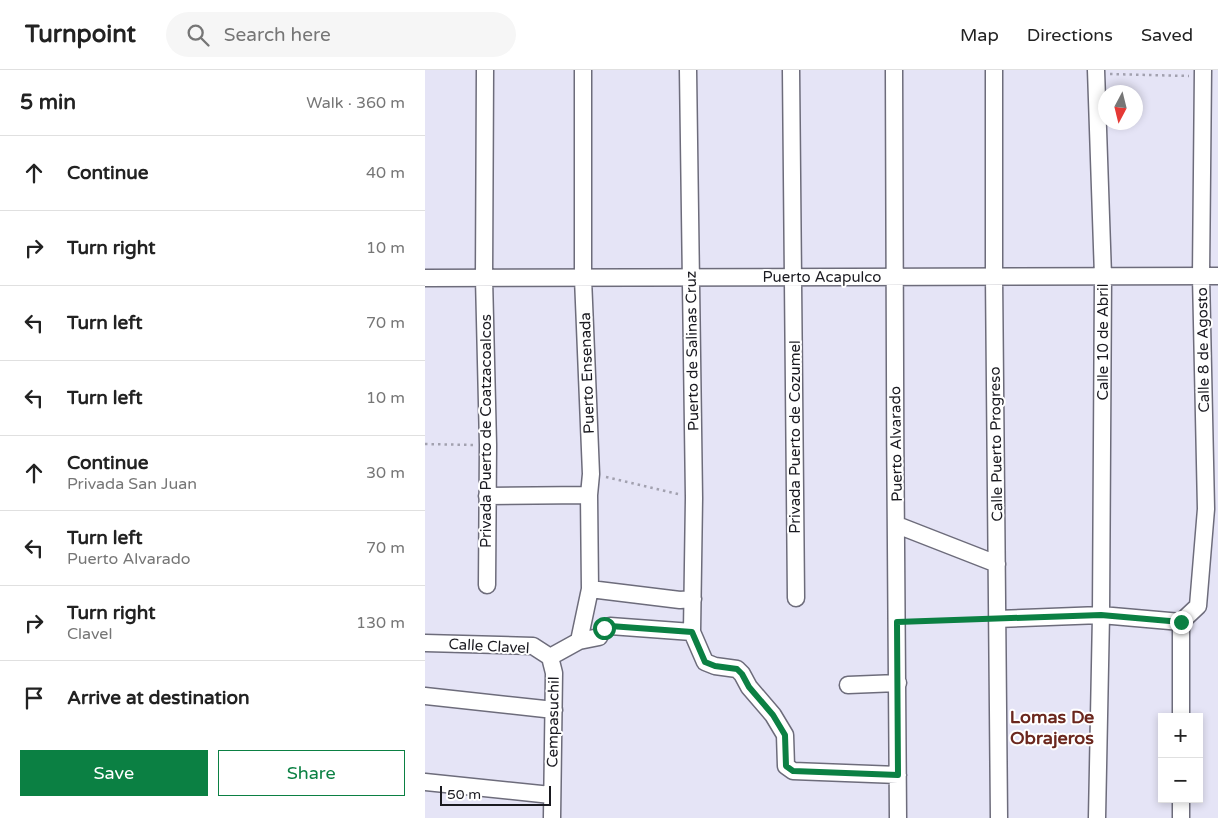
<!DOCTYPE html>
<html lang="en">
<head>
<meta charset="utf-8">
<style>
  body { margin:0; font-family:"Varela Round",sans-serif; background:#f6f6f6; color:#222 }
  .controls { position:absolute; right:15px; bottom:15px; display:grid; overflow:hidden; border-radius:0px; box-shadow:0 2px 8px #0003 }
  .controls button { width:45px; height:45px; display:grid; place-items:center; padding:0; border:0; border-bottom:1px solid #e0e0e0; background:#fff; color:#222; font:25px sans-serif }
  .compass { position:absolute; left:673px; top:15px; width:45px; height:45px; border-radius:50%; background:#fff; box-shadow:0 2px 8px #0003; rotate:187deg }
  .scale { position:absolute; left:15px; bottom:12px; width:111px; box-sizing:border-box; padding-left:5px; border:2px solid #1a1a20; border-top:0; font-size:14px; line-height:18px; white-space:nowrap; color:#1a1a20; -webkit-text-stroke:4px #fff; paint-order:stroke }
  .stop { position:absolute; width:15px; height:15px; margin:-11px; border:4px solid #0b8043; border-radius:50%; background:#fff }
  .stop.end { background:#0b8043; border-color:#fff; box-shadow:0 1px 5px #0008 }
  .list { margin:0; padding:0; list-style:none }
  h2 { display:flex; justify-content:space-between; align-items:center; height:65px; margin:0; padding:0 20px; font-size:21px }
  h2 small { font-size:16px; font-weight:400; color:#767676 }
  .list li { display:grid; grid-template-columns:32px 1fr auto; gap:15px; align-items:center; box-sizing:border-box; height:75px; padding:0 20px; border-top:1px solid #e0e0e0 }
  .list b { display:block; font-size:19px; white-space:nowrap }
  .list p { margin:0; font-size:16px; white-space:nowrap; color:#767676 }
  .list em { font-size:16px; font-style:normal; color:#767676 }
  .actions { display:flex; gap:10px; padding:15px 20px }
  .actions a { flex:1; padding:11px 0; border:1px solid #0b8043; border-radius:0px; text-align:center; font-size:18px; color:#0b8043 }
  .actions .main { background:#0b8043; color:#fff }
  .icon { flex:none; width:28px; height:28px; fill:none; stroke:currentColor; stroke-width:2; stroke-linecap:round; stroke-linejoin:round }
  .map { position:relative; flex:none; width:793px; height:748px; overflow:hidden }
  header { display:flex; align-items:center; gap:30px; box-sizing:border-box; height:70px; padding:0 25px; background:#fff; border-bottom:1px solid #e0e0e0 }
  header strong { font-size:24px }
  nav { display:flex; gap:28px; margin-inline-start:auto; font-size:18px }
  .search { width:350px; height:45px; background:#f6f6f6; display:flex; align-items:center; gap:12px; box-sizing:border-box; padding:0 18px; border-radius:28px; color:#767676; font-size:19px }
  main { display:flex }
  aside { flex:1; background:#fff }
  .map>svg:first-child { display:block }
</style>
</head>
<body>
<header>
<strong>Turnpoint</strong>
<div class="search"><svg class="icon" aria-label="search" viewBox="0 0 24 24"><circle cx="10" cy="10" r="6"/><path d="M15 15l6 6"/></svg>Search here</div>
<nav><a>Map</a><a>Directions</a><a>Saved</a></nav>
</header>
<main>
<aside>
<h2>5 min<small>Walk · 360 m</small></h2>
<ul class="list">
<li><svg class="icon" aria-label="ahead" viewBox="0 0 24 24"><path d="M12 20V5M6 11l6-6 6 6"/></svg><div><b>Continue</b></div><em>40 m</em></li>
<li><svg class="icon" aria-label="right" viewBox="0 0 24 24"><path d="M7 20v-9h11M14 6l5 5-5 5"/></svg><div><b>Turn right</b></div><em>10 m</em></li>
<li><svg class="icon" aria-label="left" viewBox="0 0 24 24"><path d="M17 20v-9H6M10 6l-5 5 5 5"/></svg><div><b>Turn left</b></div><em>70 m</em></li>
<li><svg class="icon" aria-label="left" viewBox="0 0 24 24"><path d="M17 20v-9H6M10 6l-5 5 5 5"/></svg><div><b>Turn left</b></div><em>10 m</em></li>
<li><svg class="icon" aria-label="ahead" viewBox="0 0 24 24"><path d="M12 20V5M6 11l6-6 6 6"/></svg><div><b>Continue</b><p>Privada San Juan</p></div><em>30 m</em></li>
<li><svg class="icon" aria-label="left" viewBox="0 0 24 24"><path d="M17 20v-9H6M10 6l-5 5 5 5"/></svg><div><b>Turn left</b><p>Puerto Alvarado</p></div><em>70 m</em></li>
<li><svg class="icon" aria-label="right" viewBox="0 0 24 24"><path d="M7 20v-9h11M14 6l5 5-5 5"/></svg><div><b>Turn right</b><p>Clavel</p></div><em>130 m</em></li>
<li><svg class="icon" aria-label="arrive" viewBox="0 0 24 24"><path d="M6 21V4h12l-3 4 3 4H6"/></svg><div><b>Arrive at destination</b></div></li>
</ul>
<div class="actions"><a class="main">Save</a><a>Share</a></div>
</aside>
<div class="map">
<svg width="793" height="748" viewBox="0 0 793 748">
  <rect width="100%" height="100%" fill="#e5e4f6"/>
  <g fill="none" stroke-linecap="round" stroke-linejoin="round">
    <g stroke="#6d6c7b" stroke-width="19">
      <path id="minor" d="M60 0 59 208 63 375 62 515
        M263 0 269 428 267 562 280 592 290 596 312 599 317 604 324 617 348 645 360 665 361 696 368 701 473 705
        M366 0 371 528
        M469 0C468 249 472 499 473 748
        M569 0V206L574 748
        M671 0 678 206 676 545 672 748
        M0 208 793 206
        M62 426 164 425
        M472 455 572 494
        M165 519 255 530 268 529
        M572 549 676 545 756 552
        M756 552 773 536 781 439 776 206 778 0
        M756 552V647
        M154 571 174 567 179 558 185 556 267 562
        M0 573 108 576 125 587
        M125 587 154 571 165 519 164 425 166 404 158 208V0
        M125 587 129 603 127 748
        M423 615 473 613
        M0 626 129 640
        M0 712 126 725
        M756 729V748"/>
    </g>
    <path stroke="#a2a1af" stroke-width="2.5" stroke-dasharray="2.5 4" stroke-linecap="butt" d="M685 4 764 6
      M0 374 48 375
      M181 407 253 424
      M486 552 558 549"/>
    <use href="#minor" stroke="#fff" stroke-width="16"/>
  </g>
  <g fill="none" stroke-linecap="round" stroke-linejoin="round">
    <path stroke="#0b8043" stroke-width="6" d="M179 558 185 556 267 562 280 592 290 596 312 599 317 604 324 617 348 645 360 665 361 696 368 701 473 705 472 552 676 545 756 552"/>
  </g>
  <g text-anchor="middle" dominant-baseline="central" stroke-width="4" stroke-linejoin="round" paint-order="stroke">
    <g font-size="15" fill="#1a1a20" stroke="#fff">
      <text x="397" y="207">Puerto Acapulco</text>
      <text transform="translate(678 272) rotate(-90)">Calle 10 de Abril</text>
      <text transform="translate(778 280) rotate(-91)">Calle 8 de Agosto</text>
      <text transform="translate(267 281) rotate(-91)">Puerto de Salinas Cruz</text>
      <text transform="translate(162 303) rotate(-92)">Puerto Ensenada</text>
      <text transform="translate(61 361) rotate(-90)">Privada Puerto de Coatzacoalcos</text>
      <text transform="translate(370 367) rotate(-90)">Privada Puerto de Cozumel</text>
      <text transform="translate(471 374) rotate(-91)">Puerto Alvarado</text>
      <text transform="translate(571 374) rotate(-91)">Calle Puerto Progreso</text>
      <text transform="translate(64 576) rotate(3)">Calle Clavel</text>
      <text transform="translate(128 652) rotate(-89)">Cempasuchil</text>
    </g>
    <g font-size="18" font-weight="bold" fill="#6b271e" stroke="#fff">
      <text x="627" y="647">Lomas De<tspan x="627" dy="21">Obrajeros</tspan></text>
    </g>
  </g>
</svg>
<div class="controls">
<button>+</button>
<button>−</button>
</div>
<svg class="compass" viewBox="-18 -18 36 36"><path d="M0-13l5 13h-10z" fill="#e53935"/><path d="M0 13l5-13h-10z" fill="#767676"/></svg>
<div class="scale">50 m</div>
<div class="stop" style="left:179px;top:558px"></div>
<div class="stop end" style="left:756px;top:552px"></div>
</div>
</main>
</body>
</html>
